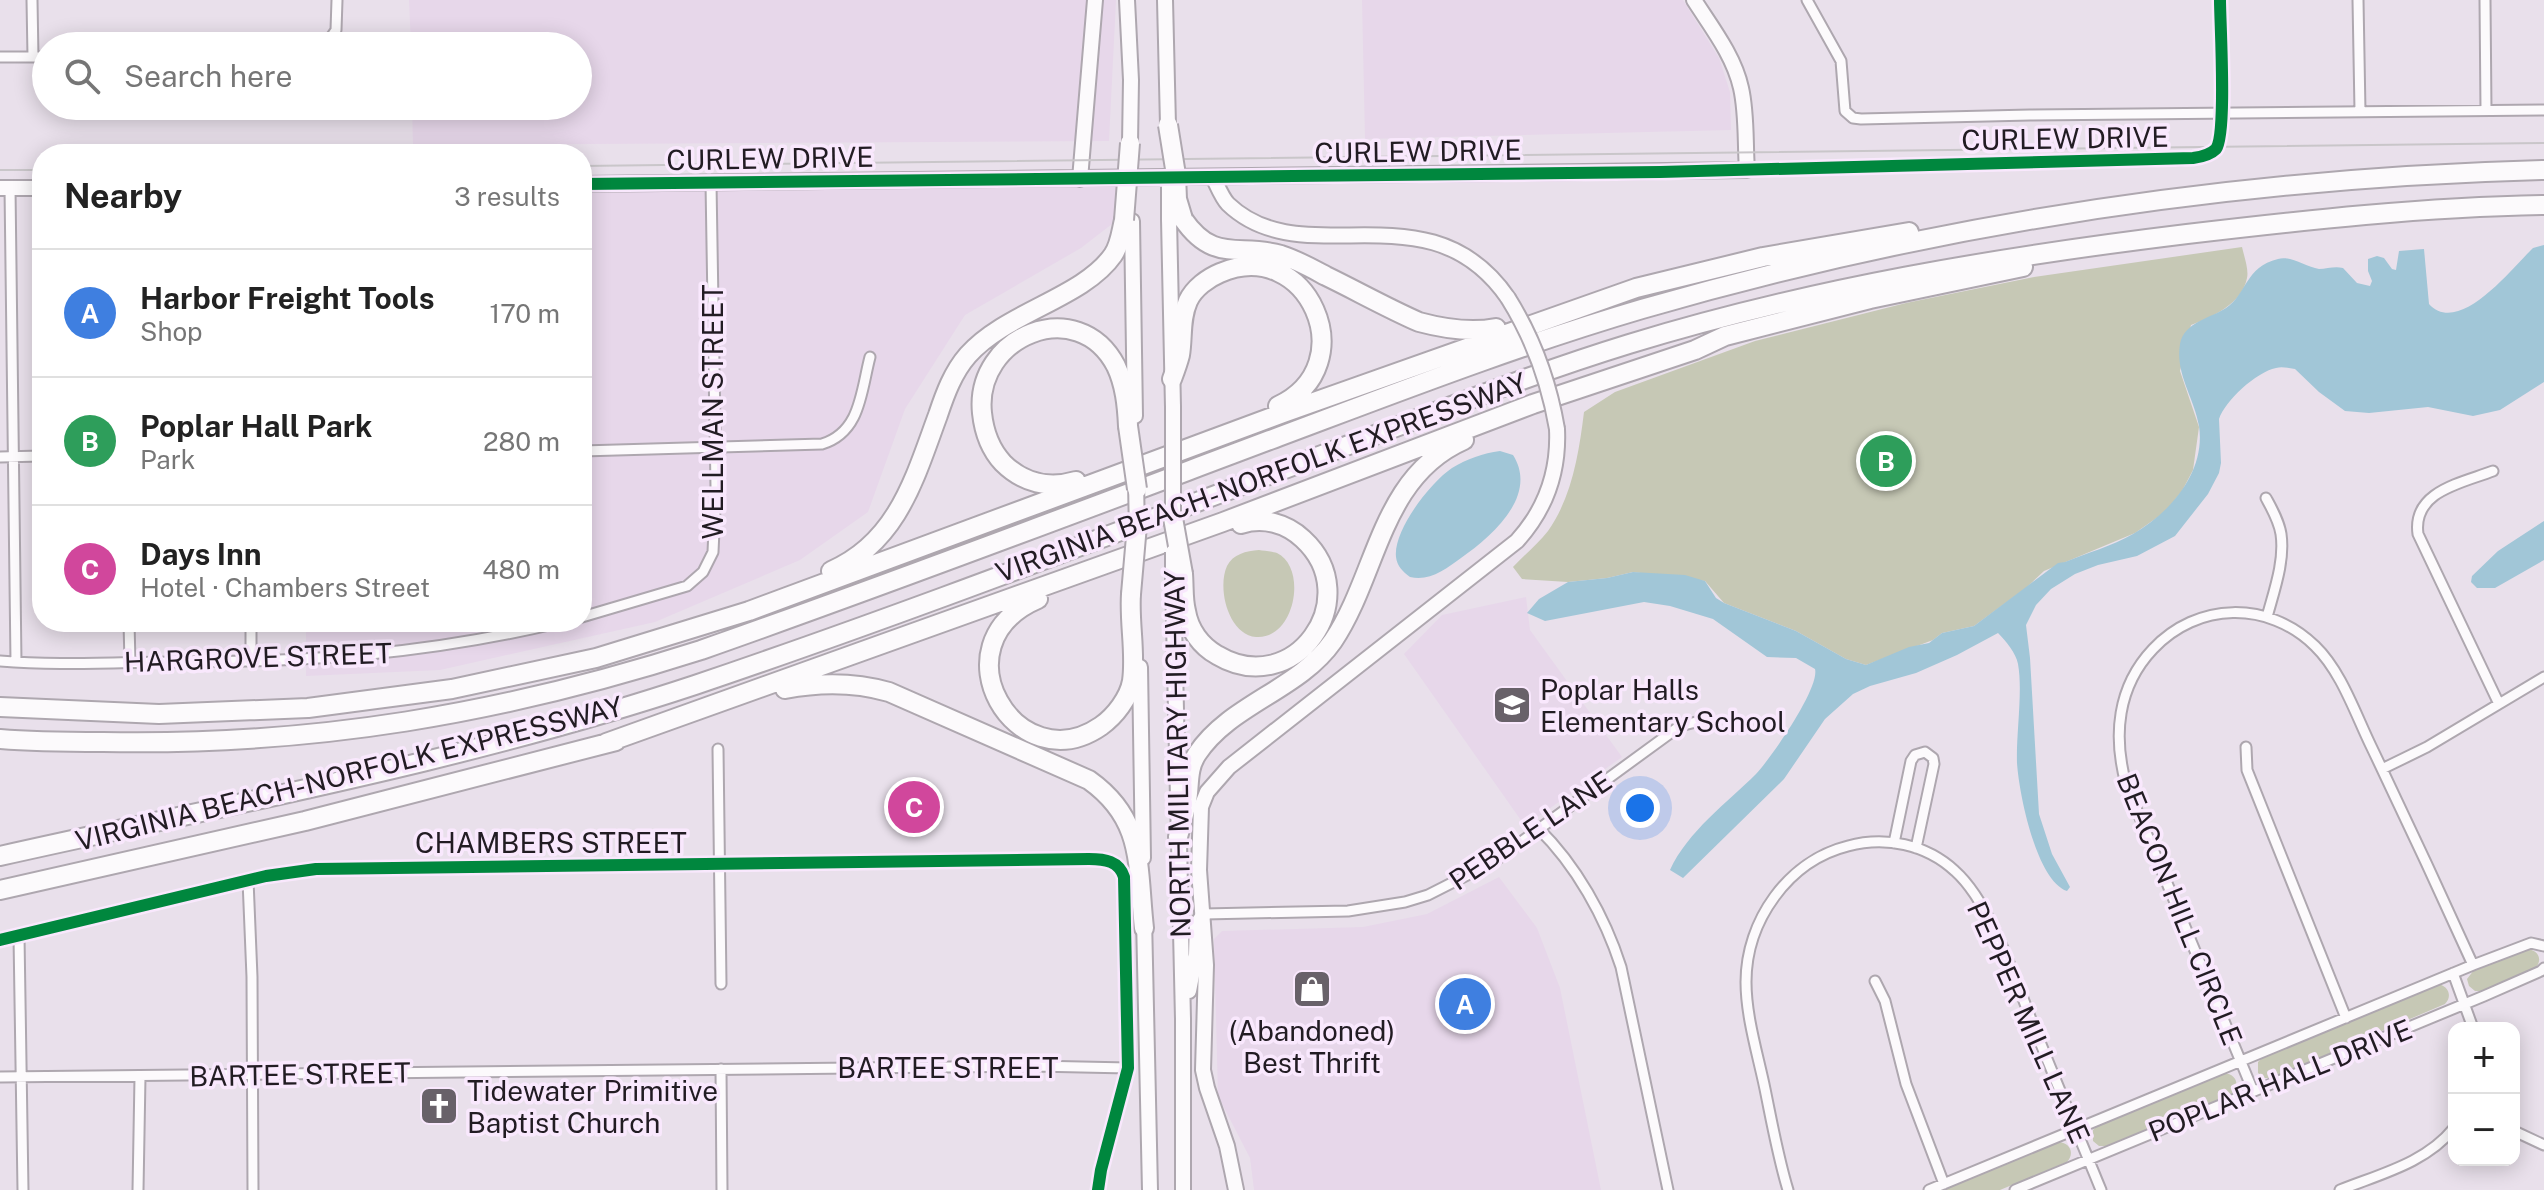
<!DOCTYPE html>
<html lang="en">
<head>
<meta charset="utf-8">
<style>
  body { margin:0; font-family:"Public Sans",sans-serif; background:#f2f2f2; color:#222 }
  .controls { position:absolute; right:24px; bottom:24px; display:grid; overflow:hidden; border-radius:16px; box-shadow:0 4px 20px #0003 }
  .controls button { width:72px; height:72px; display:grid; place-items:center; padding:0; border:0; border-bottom:2px solid #e0e0e0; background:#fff; color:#222; font:40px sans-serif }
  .you { position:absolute; left:1640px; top:808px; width:28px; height:28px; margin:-20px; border:6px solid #fff; border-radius:50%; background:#1a73e8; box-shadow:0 0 0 12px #1a73e833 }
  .badge { display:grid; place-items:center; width:52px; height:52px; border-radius:50%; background:#686169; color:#fff; font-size:26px; font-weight:700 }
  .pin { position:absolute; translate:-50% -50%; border:4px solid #fff; box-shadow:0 2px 8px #0006 }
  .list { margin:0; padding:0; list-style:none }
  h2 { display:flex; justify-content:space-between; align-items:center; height:104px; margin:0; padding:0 32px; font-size:34px }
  h2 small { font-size:26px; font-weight:400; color:#767676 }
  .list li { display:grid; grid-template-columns:52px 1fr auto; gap:24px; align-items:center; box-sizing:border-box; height:128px; padding:0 32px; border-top:2px solid #e0e0e0 }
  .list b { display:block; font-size:30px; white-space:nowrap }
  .list p { margin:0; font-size:26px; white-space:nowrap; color:#767676 }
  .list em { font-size:26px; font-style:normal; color:#767676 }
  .icon { flex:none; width:44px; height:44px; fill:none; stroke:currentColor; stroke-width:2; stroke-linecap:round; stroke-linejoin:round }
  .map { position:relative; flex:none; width:2544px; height:1190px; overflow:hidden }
  .search { position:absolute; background:#fff; box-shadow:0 4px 20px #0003; left:32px; top:32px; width:560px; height:88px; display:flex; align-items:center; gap:20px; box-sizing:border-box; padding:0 28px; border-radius:44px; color:#767676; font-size:30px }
  .panel { position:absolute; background:#fff; box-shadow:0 4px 20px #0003; left:32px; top:144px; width:560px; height:488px; border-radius:32px }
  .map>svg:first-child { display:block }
</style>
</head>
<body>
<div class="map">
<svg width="2544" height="1190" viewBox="0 0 2544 1190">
  <rect width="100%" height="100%" fill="#e9e0eb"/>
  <path fill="#e7d7ea" d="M409 0H1116L1109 141 413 145 412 106H578V46H411Z
    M1362 0H1683L1719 58 1730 92 1731 130 1365 139Z
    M1119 186 1112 224 1081 248 965 315 905 409 868 512 800 560 655 622 440 670 306 676V622H582V192Z
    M1526 597 1530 630 1622 757 1525 826 1404 654 1442 615Z
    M1499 877 1537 928 1560 988 1601 1190H1254L1250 1158 1218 1096 1214 939 1222 931 1363 927 1427 914Z"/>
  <path fill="#c6c8b5" d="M2242 247C2244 256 2249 270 2247 278 2242 304 2212 317 2191 325L2180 371 2199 427 2193 470 2182 491 2165 512 2135 533 2044 571 2026 588 1974 626 1942 633 1933 640 1866 665 1846 659 1796 631 1724 603 1705 581 1633 572 1607 578 1568 582 1522 579 1513 567C1524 555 1538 544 1548 531 1572 497 1579 453 1584 412L1615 392 1755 341 1906 303 2034 277Z
    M1259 550C1264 551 1272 551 1277 553 1308 568 1295 640 1256 637 1228 634 1217 588 1227 566 1233 554 1246 551 1259 550Z
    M2527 949C2539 950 2543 960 2535 969L2482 991H2475L2469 986 2467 979 2474 970Z
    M2437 984C2448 985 2453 996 2445 1004L2272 1078H2264L2258 1073V1062L2263 1057Z
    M2224 1073C2236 1074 2240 1084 2233 1094L2106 1146H2099L2093 1141V1130L2098 1125Z
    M2059 1142C2070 1143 2075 1153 2067 1162L2000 1190H1941Z"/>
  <path fill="#a1c6d7" d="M2544 245V382L2500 410 2473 416 2428 407 2369 413 2345 411 2319 392 2295 369C2288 368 2282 366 2276 368 2256 372 2225 401 2219 419L2221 463 2219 473 2208 494 2175 536 2137 556 2098 565 2075 574 2051 589 2036 605 2026 625 2030 658 2039 814 2052 854 2070 887 2067 891C2036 880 2019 793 2017 763 2016 734 2023 691 2018 664 2016 653 2006 641 1998 633L1957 655 1916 673 1870 686 1853 694 1825 719 1784 779 1683 878 1670 870C1688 831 1727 803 1756 774 1771 758 1820 688 1815 669L1796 658 1767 657 1713 619 1670 606 1644 602 1545 621 1527 613 1539 599 1568 582 1607 578 1633 572 1685 575 1705 581 1716 598 1724 603 1796 631 1846 659 1866 665 1909 647 1929 643 1942 633 1974 626 2058 563 2065 562C2087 553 2112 546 2133 534 2170 513 2206 472 2199 426 2194 397 2175 374 2180 344 2184 322 2211 318 2226 308 2247 294 2245 267 2278 259 2290 255 2306 267 2319 269 2327 269 2334 266 2343 268L2357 283 2370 286 2372 281 2368 271V259L2377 256 2384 258 2392 269 2396 270 2399 251 2424 249 2429 304C2459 337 2512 268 2533 248Z
    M1500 451 1513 455C1539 496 1491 537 1461 558 1446 569 1429 582 1410 577 1403 572 1397 566 1396 557 1393 530 1431 482 1452 468 1467 459 1483 453 1500 451Z
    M2544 521V560L2495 588H2477L2471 582 2472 576 2498 551Z"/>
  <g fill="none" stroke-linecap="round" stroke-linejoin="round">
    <g stroke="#aea7af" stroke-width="13">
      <path id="street" d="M32 0 33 57
        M1807 0 1841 61 1845 111 1853 118 1861 119 2030 115 2544 110
        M2358 0 2360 111
        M2485 0 2486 110
        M325 46 336 30 337 0
        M0 57H46
        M1747 170 2178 160C2190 159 2205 159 2214 150 2227 137 2220 24 2220 0
        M10 188 16 662
        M582 451 822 444C861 432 861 391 870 357
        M0 457 42 456
        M2493 471C2462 483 2412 491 2418 534L2499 704
        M2266 498C2272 509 2279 521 2281 534 2285 561 2274 591 2267 617
        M582 617 687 586 703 572 713 552 716 487 711 183
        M129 622 130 663
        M251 622V662
        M0 661C59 666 117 662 176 662 312 662 429 654 562 622
        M2246 747 2247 770 2346 1018
        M718 749 721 984
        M2382 769 2427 747 2544 677
        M1538 828C1576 865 1605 917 1621 967L1668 1190
        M1894 843 1911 761 1915 755 1925 752 1933 758 1934 764 1916 848
        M248 880 252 977 253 1190
        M1204 914 1348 911 1405 902 1428 895 1495 861 1680 726 1700 721
        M19 936 23 1190
        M0 940 266 876 316 869 1089 859C1105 859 1119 861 1124 877L1128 1068 1101 1170 1098 1190
        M2453 973 2473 1028
        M1875 981 1885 1001 1906 1084 1944 1184
        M721 1069 722 1190
        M0 1077 1035 1066 1128 1068
        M2253 1091 2126 784C2113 736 2117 687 2153 649 2197 602 2268 600 2315 646 2341 671 2355 713 2371 746 2406 819 2440 892 2473 965
        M2514 1131 2544 1145
        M138 1190 140 1077
        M1788 1190C1778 1157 1772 1123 1765 1089 1758 1055 1746 1017 1746 982 1746 921 1788 861 1848 846 1885 836 1926 844 1955 871 1991 903 2016 982 2034 1027 2056 1082 2079 1136 2101 1190
        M1929 1190 2473 965 2531 943 2544 946
        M2015 1190 2484 996 2541 971 2544 968
        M2340 1190C2380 1174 2426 1163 2454 1128"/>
    </g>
    <g stroke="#aea7af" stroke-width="18">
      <path id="secondary" d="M1213 177C1217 185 1222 198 1228 204 1304 277 1429 183 1508 298
        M1080 179 1095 0
        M582 184 1747 170C1745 143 1747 114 1741 88 1734 56 1712 28 1694 0
        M0 188H42
        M1236 1190 1227 1146 1207 1088 1203 1070 1206 965 1199 870 1201 807 1207 792 1229 767 1517 541C1546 509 1559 472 1557 429"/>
    </g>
    <g stroke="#aea7af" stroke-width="18">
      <path id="primary" d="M1127 0 1131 80 1130 143
        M1165 0 1168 125
        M1169 219 1173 407
        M1132 221 1135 416
        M1173 578 1183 1019V1190
        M1140 667 1143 858
        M1144 918 1150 1190
        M1189 991 1196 955 1197 924 1204 914"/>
    </g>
    <g stroke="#aea7af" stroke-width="22">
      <path id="highway" d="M1183 219C1214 264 1239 243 1281 255 1297 260 1311 268 1326 276 1357 291 1387 308 1419 322 1445 329 1470 333 1496 328
        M1172 379C1175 371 1178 363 1180 355 1183 337 1180 319 1188 301 1194 288 1208 278 1220 273 1307 235 1366 365 1278 406
        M1076 481C1049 489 1023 483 1003 463 990 449 984 432 982 413 974 336 1078 293 1116 366 1125 385 1127 405 1128 426
        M831 571C898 542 915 477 938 415 945 394 953 372 968 355 1006 312 1083 298 1113 255 1120 245 1121 232 1124 220
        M1183 574C1184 586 1183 600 1186 611 1189 630 1201 646 1217 655 1294 701 1367 598 1303 539 1286 523 1263 517 1241 524
        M1038 599C933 644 1017 784 1101 726 1115 716 1129 698 1132 681 1136 653 1129 623 1131 594
        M785 689C821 682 854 682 889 692L1089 780C1145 820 1137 866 1144 928
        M0 707 159 714 308 708 452 689 596 658 749 611 1283 413 1636 288 1763 257 1909 232
        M0 739C34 742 69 742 103 742 314 746 501 714 701 650 892 583 1081 511 1270 440 1393 394 1516 346 1642 309 1934 224 2240 178 2544 170
        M606 743 1223 522 1533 404 1695 350 1725 336 1870 299 2023 267
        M1178 837C1181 825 1185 813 1187 801 1190 784 1187 769 1197 754 1230 704 1299 690 1333 641 1378 574 1380 477 1464 440
        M0 856C232 804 469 760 695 685 908 613 1119 531 1330 452 1429 415 1528 375 1629 344 1812 288 1998 257 2187 234 2306 220 2424 207 2544 205
        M0 890 305 821 616 741"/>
    </g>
    <use href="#street" stroke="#fcfafc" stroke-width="9"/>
    <use href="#secondary" stroke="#fcfafc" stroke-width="14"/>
    <use href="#primary" stroke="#fcfafc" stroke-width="14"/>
    <use href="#highway" stroke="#fcfafc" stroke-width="18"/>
    <path stroke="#c9c6c9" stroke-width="2" d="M582 166 2544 143
      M0 170H42"/>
    <g stroke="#aea7af" stroke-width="18" stroke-linecap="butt">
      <path id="secondary-bridge" d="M1508 298C1533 338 1549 382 1557 429"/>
    </g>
    <g stroke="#aea7af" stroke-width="18" stroke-linecap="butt">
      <path id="primary-bridge" d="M1169 187V219
        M1136 480 1137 535
        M1173 527V407
        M1173 578V552"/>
    </g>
    <g stroke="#aea7af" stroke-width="22" stroke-linecap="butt">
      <path id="highway-bridge" d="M1168 125 1176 175 1177 199 1183 219
        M1124 220 1130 143
        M1128 426 1137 489
        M1173 518 1183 574
        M1131 594 1137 525"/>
    </g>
    <use href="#secondary-bridge" stroke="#fcfafc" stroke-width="14"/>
    <use href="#primary-bridge" stroke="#fcfafc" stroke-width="14"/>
    <use href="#highway-bridge" stroke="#fcfafc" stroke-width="18"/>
    <g stroke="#f9e8fd" stroke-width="17">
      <path id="cycleway" d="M582 184 1660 172 2193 158C2201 157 2210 155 2216 149 2227 134 2220 24 2220 0
        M0 940 266 876 316 869 1089 859C1105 859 1119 861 1124 877L1128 1068 1101 1170 1098 1190"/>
    </g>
    <use href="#cycleway" stroke="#00873e" stroke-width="12"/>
  </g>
  <defs>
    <g id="school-square" transform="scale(2)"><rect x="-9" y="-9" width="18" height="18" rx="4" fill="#686169" stroke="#f9e8fd"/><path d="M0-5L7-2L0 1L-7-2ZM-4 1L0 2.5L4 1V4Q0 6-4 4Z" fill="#fff"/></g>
    <g id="shop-square" transform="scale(2)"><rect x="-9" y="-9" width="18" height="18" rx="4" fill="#686169" stroke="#f9e8fd"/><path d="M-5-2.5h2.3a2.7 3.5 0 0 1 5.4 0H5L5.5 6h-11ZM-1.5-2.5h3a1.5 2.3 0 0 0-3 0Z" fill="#fff"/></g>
    <g id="church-square" transform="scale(2)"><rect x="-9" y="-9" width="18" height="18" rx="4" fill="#686169" stroke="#f9e8fd"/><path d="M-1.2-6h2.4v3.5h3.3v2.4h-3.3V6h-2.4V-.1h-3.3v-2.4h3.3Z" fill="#fff"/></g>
  </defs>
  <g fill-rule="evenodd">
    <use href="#school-square" x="1512" y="705"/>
    <use href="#shop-square" x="1312" y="989"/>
    <use href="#church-square" x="439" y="1106"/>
  </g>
  <g text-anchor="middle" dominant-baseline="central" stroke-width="7" stroke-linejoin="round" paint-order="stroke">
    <g font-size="28" fill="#221c23" stroke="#f9e8fd">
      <text transform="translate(2065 138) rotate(-1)">CURLEW DRIVE</text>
      <text transform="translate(1418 151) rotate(-1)">CURLEW DRIVE</text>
      <text transform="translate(770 158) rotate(-1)">CURLEW DRIVE</text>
      <text transform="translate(712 412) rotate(-90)">WELLMAN STREET</text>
      <text transform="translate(1261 477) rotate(-20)">VIRGINIA BEACH-NORFOLK EXPRESSWAY</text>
      <text transform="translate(258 657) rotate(-2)">HARGROVE STREET</text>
      <text transform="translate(1177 754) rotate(-91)">NORTH MILITARY HIGHWAY</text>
      <text transform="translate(349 773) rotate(-14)">VIRGINIA BEACH-NORFOLK EXPRESSWAY</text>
      <text transform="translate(1530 830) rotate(-34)">PEBBLE LANE</text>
      <text x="551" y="842">CHAMBERS STREET</text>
      <text transform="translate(2180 909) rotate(68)">BEACON HILL CIRCLE</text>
      <text transform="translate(2029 1022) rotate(66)">PEPPER MILL LANE</text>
      <text x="948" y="1067">BARTEE STREET</text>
      <text transform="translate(300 1074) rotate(-1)">BARTEE STREET</text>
      <text transform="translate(2280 1080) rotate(-22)">POPLAR HALL DRIVE</text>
    </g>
    <g font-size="28" fill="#221c23" stroke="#f9e8fd" text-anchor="start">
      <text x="1540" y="689">Poplar Halls<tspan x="1540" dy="32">Elementary School</tspan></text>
      <text x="1312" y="1030" text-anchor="middle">(Abandoned)<tspan x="1312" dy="32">Best Thrift</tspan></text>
      <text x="467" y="1090">Tidewater Primitive<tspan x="467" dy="32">Baptist Church</tspan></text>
    </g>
  </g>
</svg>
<div class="controls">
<button>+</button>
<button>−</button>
</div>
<div class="you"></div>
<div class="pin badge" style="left:1465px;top:1004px;background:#3f7fe0">A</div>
<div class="pin badge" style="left:1886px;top:461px;background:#2e9e5b">B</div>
<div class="pin badge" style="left:914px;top:807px;background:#d1479c">C</div>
<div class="search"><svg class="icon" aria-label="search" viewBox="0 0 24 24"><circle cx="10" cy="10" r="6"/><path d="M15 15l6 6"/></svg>Search here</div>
<section class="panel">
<h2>Nearby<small>3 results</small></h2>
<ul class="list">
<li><span class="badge" style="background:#3f7fe0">A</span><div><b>Harbor Freight Tools</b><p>Shop</p></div><em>170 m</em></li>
<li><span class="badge" style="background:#2e9e5b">B</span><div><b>Poplar Hall Park</b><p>Park</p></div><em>280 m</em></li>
<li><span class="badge" style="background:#d1479c">C</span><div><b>Days Inn</b><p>Hotel · Chambers Street</p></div><em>480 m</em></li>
</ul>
</section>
</div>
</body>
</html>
